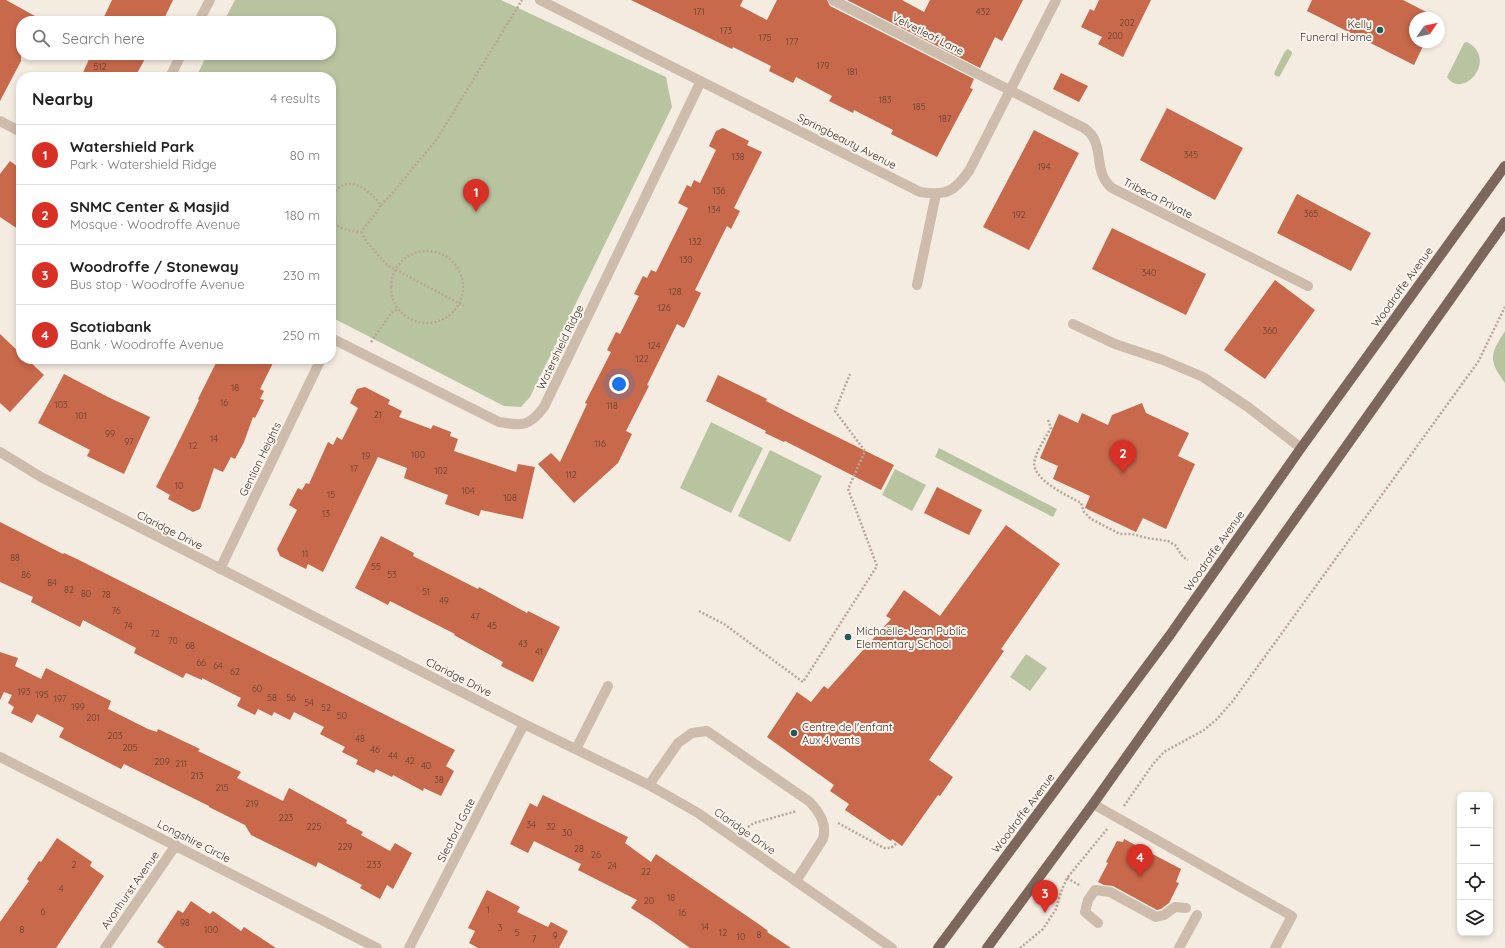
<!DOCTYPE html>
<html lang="en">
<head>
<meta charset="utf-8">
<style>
  body { margin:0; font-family:Quicksand,sans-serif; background:#f2f2f2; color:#222 }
  .controls { position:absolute; right:12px; bottom:12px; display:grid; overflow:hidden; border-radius:8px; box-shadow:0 2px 6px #0003 }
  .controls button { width:36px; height:36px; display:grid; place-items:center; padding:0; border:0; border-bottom:1px solid #e0e0e0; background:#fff; color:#222; font:20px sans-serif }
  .compass { position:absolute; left:1409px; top:12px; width:36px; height:36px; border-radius:50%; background:#fff; box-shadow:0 2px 6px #0003; rotate:56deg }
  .you { position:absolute; left:619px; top:384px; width:14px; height:14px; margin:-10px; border:3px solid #fff; border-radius:50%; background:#1a73e8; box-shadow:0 0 0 6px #1a73e833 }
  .badge { display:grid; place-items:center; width:26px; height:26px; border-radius:50%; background:#d93025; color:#fff; font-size:13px; font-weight:700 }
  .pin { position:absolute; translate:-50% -33px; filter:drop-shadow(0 1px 2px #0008) }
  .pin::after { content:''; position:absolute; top:21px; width:14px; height:12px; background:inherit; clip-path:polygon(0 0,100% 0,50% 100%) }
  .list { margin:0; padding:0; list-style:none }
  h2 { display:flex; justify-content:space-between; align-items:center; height:52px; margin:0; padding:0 16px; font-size:17px }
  h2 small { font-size:13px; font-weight:400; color:#767676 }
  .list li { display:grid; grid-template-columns:26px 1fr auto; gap:12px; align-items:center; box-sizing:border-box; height:60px; padding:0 16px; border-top:1px solid #e0e0e0 }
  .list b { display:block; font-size:15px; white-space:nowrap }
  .list p { margin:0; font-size:13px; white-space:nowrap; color:#767676 }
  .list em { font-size:13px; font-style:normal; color:#767676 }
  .icon { flex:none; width:22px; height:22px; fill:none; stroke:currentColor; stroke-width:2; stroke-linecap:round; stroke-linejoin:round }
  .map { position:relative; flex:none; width:1505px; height:948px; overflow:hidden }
  .search { position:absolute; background:#fff; box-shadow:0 2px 6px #0003; left:16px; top:16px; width:320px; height:44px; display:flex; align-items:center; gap:10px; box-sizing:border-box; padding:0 14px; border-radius:16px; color:#767676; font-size:15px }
  .panel { position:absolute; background:#fff; box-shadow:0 2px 6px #0003; left:16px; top:72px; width:320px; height:292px; border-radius:16px }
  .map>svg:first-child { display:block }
</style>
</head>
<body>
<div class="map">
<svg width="1505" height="948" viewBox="0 0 1505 948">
  <rect width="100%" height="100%" fill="#f4ebe1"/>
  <path fill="#b8c4a0" d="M235 0H501L666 77 672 107 530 397 521 407 504 406 331 317V77H196L207 55H331V21H224Z
    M1467 42C1499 59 1463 101 1447 77L1464 43Z
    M1288 49 1292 52V54L1281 74 1279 77 1276 76 1274 74 1275 71 1285 51Z
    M1505 331V383C1488 360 1490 354 1505 331Z
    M711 422 763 448 731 513 680 488Z
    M939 448 1057 509 1053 517 935 457Z
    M770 450 822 476 790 542 738 516Z
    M895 469 926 485 912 511 882 495Z
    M1026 654 1047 668 1030 691 1010 677Z"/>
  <path fill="#c8694b" d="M0 0H6L44 21H21V61L0 101Z
    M112 0H173L163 21H102Z
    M631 0H743L740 6 767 20 777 0H827L830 6 974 79 970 88 973 89 937 157 891 134 893 130 854 110 853 113 829 101 832 96 796 77 793 83 769 71 771 66 733 47 732 49Z
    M847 0H902L924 12 930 0H1023L1002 41 995 37 980 68Z
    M1099 0H1151L1123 57 1098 44 1102 37 1081 27 1090 9 1094 11Z
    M1312 0H1403L1438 18H1415V42H1425L1414 65 1307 11Z
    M91 55H147L135 77H81Z
    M1061 73 1088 86 1079 102 1053 89Z
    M1167 108 1243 148 1215 200 1140 160Z
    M723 128 749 141 747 145 762 152 734 208 740 211 731 229 727 226 695 290 701 293 684 328 677 324 647 385 649 386 626 431 632 434 618 463 574 503 538 464 551 453 560 462 587 404 585 403 611 352 607 350 616 332 620 334 639 296 634 294 643 276 647 278 651 270 656 272 688 208 678 203 687 185 691 187 694 180 700 183 716 150 709 146 716 131Z
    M1034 130 1079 153 1029 250 983 227Z
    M10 161 21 169V231L0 217V174Z
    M1297 194 1371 233 1351 271 1277 233Z
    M1112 228 1206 274 1186 315 1092 269Z
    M1275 280 1315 310 1265 379 1224 350Z
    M0 334 21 354V359H27L44 375 10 412 0 403Z
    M218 359H275L260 389 264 391 260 399 264 400 255 418 253 417 244 442 235 459 231 457 223 472 214 468 200 509 193 512 168 499 170 495 156 487 183 433 199 400 198 399Z
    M64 374 108 397 150 417 124 474 87 456 90 450 38 423Z
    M718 375 767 399 766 401 807 422 894 465 881 490 785 441 784 442 765 433 766 431 706 401Z
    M365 387 390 400 388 404 402 411 399 417 431 429 433 425 451 432 450 436 458 439 454 451 516 472 518 464 535 467 523 519 481 510 479 516 445 504 448 495 404 478 407 468 378 457 323 572 308 564 306 569 280 556 277 549 297 510 289 505 298 488 302 490 306 483 309 484 328 442 333 445 337 437 342 440 358 408 350 403 357 389Z
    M1142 403 1146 413 1189 433 1178 456 1195 464 1166 529 1143 518 1136 532 1085 508 1090 496 1053 479 1058 466 1040 458 1059 414 1078 423 1082 413 1108 425 1112 415Z
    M937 487 982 510 969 535 924 513Z
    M0 522 63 554 64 553 77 559 455 750 446 766 454 771 441 796 424 788 423 791 393 775 392 777 376 769 374 773 356 764 358 760 342 752 345 747 320 734 324 727 294 712 290 720 274 712 272 716 258 709 255 715 237 706 241 698 202 678V680L186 673 183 678 134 653 136 648 83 620 80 627 31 602 33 597 0 582Z
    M1006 525 1060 564 1001 649 1004 651 929 760 953 777 940 796 938 795 902 846 892 839 891 841 845 810 849 804 830 791 834 785 767 737 797 692 811 702 824 686 828 689 891 619 886 616 904 590 940 616Z
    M381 536 414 553 413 556 478 589 479 587 527 613 528 611 560 627 533 682 501 666 503 662 454 635 455 634 390 601 388 605 355 588Z
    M0 652 18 658 15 666 41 679 46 668 111 701 108 709 148 729 157 732 158 729 200 749 198 751 241 772 237 778 283 801 289 788 347 820 346 823 363 832 361 835 390 851 395 843 412 853 393 889 387 885 380 899 360 888 362 885 318 862 316 867 251 835 245 825 209 807V806L124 764 121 769 59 737 64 728 37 714 32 723 11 713 14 707 8 703 12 695 4 692 0 700Z
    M543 795 628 837 625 843 651 862 656 854 760 925 768 931 767 932 791 948H690L652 921 631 908 637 900 578 870 581 864 534 841 528 853 510 844 530 803 537 807Z
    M57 838 92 862 90 866 104 876 56 948H0V922L29 881 27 879 39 861 41 862Z
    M1124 839 1181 869 1176 882 1179 883 1169 903 1161 909 1157 910 1113 886 1104 885 1098 882 1108 863 1106 862 1117 841 1123 842Z
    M487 890 520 907 517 912 548 927 551 922 568 931 559 948H478L469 943 475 931 468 928Z
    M191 901 210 914 213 911 241 931 244 927 276 948H165L157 942 178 910 183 913Z"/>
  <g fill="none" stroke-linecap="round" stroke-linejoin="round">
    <path stroke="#b9a596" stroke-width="2.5" stroke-dasharray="2 2" stroke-linecap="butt" d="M331 198C344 171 368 188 381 205L377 212 361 232C349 230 336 230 331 217
      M381 205 390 196 437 139 522 0
      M361 232 367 242 387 265 464 306
      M391 287a36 36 0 1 1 72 0a36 36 0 1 1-72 0Z
      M371 342 391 313 398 309
      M1048 420 1051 428C1045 438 1038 449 1035 459 1028 478 1068 496 1081 503L1084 512 1091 519 1120 534H1132L1147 538 1168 541 1175 545 1183 557 1188 560
      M699 611 724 624 803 682 877 566 848 489 865 451 835 411 850 374
      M1124 806 1153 764 1164 752 1204 730 1217 719 1232 702 1478 362 1505 307
      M838 823 884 848H891L897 843
      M748 827 754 823 797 811
      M1067 878 1081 886
      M1020 948 1043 929 1056 909 1061 892 1067 878 1108 828"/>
    <path stroke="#cdbbac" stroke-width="10" d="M540 0 920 192C946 196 954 192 969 171L1056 0
      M833 0 1084 128C1107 143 1091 171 1112 188L1308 286
      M199 21 210 0
      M170 77 181 55
      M0 121 21 132
      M917 285 936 194
      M1073 324 1115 344 1163 360 1203 377 1248 407 1301 448
      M331 338 499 422C522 426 529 427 544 407L701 81
      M0 452 41 477 524 724 649 785 698 813 892 948
      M220 569 321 359
      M576 749 608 686
      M0 757 377 948
      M649 785 678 743 692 733 707 731 810 802C820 813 827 824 823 839L796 881
      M1093 804 1292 916 1275 948
      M1098 923 1085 912 1088 900 1095 890 1110 892 1156 917 1164 915 1175 907 1186 908
      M105 948 176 845
      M409 948 524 724
      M1179 948 1197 915"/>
    <path stroke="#7d675c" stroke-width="10" d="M938 948 1170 635 1301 448 1505 166
      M987 948 1093 804 1505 222"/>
  </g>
  <g fill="#1f5a5e" stroke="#fbf5ee" stroke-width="1.5">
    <circle cx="1380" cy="30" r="4"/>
    <circle cx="848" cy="637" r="4"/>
    <circle cx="794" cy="733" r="4"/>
  </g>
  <g text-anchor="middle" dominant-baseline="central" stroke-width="4" stroke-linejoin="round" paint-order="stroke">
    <g font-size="9" fill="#5e3e33">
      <text x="699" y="11">171</text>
      <text x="983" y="11">432</text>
      <text x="1127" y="22">202</text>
      <text x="726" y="30">173</text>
      <text x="1115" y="35">200</text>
      <text x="765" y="37">175</text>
      <text x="792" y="41">177</text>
      <text x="823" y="65">179</text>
      <text x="100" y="66">512</text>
      <text x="852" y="71">181</text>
      <text x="885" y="99">183</text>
      <text x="919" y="106">185</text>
      <text x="945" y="118">187</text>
      <text x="1191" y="154">345</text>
      <text x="738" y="156">138</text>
      <text x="1044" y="166">194</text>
      <text x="719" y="190">136</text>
      <text x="714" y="209">134</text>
      <text x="1311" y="213">365</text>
      <text x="1019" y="214">192</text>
      <text x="695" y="241">132</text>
      <text x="686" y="259">130</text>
      <text x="1149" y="272">340</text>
      <text x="675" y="291">128</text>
      <text x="664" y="307">126</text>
      <text x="1270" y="330">360</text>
      <text x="654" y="345">124</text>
      <text x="642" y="358">122</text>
      <text x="235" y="387">18</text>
      <text x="224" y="402">16</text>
      <text x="61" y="404">103</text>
      <text x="612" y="405">118</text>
      <text x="378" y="414">21</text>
      <text x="81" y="415">101</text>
      <text x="110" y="433">99</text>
      <text x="214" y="438">14</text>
      <text x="129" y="441">97</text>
      <text x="600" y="443">116</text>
      <text x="193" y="445">12</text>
      <text x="418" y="454">100</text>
      <text x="366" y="455">19</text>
      <text x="354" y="468">17</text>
      <text x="441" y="470">102</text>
      <text x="571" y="474">112</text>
      <text x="179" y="485">10</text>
      <text x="468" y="490">104</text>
      <text x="331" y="494">15</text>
      <text x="510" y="497">108</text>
      <text x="326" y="513">13</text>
      <text x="305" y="553">11</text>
      <text x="15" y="557">88</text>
      <text x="376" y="566">55</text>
      <text x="26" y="574">86</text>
      <text x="392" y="574">53</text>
      <text x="52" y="582">84</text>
      <text x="69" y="589">82</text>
      <text x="426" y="591">51</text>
      <text x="86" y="593">80</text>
      <text x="106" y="594">78</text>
      <text x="444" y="600">49</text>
      <text x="116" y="610">76</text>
      <text x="475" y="616">47</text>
      <text x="128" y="625">74</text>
      <text x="492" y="625">45</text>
      <text x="155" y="633">72</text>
      <text x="173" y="640">70</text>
      <text x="523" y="643">43</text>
      <text x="190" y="645">68</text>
      <text x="539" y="651">41</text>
      <text x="201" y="662">66</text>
      <text x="218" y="665">64</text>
      <text x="235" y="671">62</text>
      <text x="257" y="688">60</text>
      <text x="24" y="691">193</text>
      <text x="42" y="694">195</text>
      <text x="272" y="697">58</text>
      <text x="291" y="697">56</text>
      <text x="60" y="698">197</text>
      <text x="309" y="702">54</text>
      <text x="78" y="706">199</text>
      <text x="326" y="707">52</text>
      <text x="342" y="715">50</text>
      <text x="93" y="717">201</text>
      <text x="115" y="735">203</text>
      <text x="360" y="738">48</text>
      <text x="130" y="747">205</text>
      <text x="375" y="749">46</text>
      <text x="393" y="755">44</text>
      <text x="410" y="760">42</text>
      <text x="162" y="761">209</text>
      <text x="181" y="763">211</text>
      <text x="426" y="765">40</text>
      <text x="197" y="775">213</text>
      <text x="439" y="779">38</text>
      <text x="222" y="787">215</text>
      <text x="252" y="803">219</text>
      <text x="286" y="817">223</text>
      <text x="531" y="824">34</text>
      <text x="314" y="826">225</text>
      <text x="551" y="826">32</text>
      <text x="567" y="832">30</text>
      <text x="345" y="846">229</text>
      <text x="579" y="848">28</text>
      <text x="596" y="854">26</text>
      <text x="74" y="864">2</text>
      <text x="374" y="864">233</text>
      <text x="612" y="865">24</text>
      <text x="646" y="871">22</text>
      <text x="61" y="888">4</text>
      <text x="671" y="897">18</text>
      <text x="649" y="900">20</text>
      <text x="488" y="909">1</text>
      <text x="43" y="911">6</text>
      <text x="682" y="912">16</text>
      <text x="185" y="922">98</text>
      <text x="705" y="926">14</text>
      <text x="500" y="927">3</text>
      <text x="22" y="929">8</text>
      <text x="211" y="929">100</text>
      <text x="517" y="932">5</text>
      <text x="723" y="932">12</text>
      <text x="759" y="934">8</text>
      <text x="555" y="935">9</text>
      <text x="741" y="936">10</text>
      <text x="534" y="938">7</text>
    </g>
    <g font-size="11" fill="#3b302b" stroke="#fbf5ee" text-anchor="start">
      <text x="1372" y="24" text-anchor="end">Kelly<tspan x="1372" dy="13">Funeral Home</tspan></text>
      <text x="856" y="631">Michaëlle-Jean Public<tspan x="856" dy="13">Elementary School</tspan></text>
      <text x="802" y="727">Centre de l'enfant<tspan x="802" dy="13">Aux 4 vents</tspan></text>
    </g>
    <g font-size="11" fill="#3b302b" stroke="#fbf5ee">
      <text transform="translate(928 34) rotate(27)">Velvetleaf Lane</text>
      <text transform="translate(847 141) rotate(27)">Springbeauty Avenue</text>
      <text transform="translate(1158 198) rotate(27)">Tribeca Private</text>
      <text transform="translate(1402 287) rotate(-54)">Woodroffe Avenue</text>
      <text transform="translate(560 347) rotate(-64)">Watershield Ridge</text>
      <text transform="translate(260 459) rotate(-64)">Gentian Heights</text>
      <text transform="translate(170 530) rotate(27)">Claridge Drive</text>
      <text transform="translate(1214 551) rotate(-55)">Woodroffe Avenue</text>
      <text transform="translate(459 677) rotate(27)">Claridge Drive</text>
      <text transform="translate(1023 813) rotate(-53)">Woodroffe Avenue</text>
      <text transform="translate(456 830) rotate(-63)">Sleaford Gate</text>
      <text transform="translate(745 831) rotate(35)">Claridge Drive</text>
      <text transform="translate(194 841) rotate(27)">Longshire Circle</text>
      <text transform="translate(130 890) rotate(-55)">Avonhurst Avenue</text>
    </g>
  </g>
</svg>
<div class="controls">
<button>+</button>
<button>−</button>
<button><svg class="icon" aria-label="locate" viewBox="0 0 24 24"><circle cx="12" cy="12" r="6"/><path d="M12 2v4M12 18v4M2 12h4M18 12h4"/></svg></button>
<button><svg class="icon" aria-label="layers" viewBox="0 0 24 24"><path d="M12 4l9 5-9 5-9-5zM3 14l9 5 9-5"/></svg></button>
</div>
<svg class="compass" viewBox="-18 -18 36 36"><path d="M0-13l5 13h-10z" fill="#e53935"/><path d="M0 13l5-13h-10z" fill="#767676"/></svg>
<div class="you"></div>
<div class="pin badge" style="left:476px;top:212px">1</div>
<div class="pin badge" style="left:1123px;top:473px">2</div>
<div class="pin badge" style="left:1045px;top:913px">3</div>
<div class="pin badge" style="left:1140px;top:877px">4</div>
<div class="search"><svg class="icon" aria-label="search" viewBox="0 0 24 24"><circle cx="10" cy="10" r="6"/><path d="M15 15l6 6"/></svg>Search here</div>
<section class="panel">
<h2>Nearby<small>4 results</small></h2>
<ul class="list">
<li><span class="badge">1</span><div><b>Watershield Park</b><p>Park · Watershield Ridge</p></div><em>80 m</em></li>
<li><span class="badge">2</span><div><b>SNMC Center &amp; Masjid</b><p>Mosque · Woodroffe Avenue</p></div><em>180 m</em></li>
<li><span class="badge">3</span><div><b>Woodroffe / Stoneway</b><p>Bus stop · Woodroffe Avenue</p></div><em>230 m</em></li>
<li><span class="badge">4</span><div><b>Scotiabank</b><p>Bank · Woodroffe Avenue</p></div><em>250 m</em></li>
</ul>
</section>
</div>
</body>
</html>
